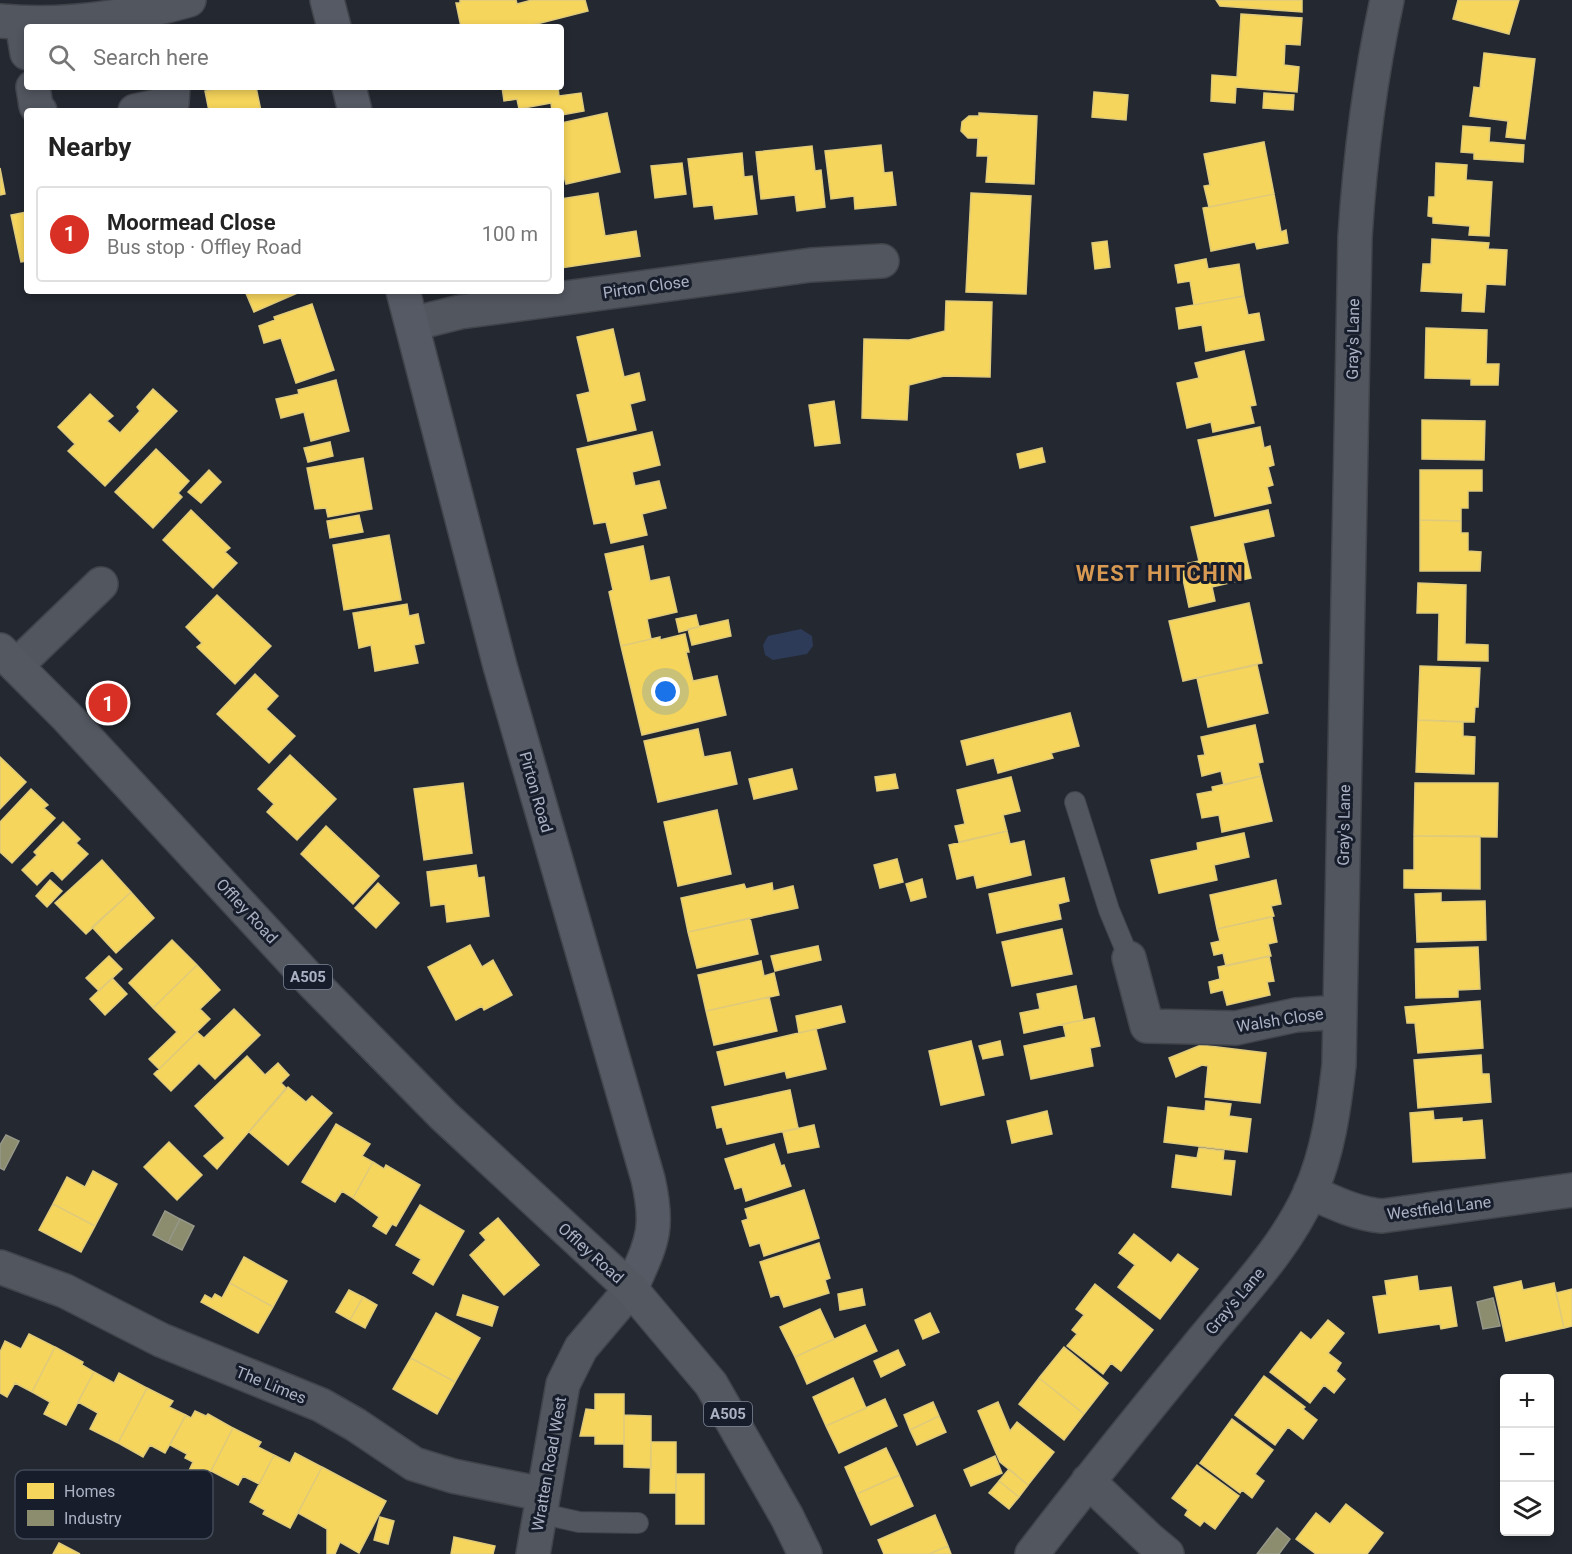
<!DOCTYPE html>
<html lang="en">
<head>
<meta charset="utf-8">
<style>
  body { margin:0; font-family:Roboto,sans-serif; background:#f6f6f6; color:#222 }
  .controls { position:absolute; right:18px; bottom:18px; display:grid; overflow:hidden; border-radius:6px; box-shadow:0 3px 9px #0003 }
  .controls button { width:54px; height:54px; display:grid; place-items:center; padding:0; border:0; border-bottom:2px solid #e0e0e0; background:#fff; color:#222; font:30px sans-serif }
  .you { position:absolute; left:666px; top:692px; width:21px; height:21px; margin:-15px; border:4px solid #fff; border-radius:50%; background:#1a73e8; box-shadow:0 0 0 9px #1a73e833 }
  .badge { display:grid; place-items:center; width:39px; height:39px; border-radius:50%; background:#d93025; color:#fff; font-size:20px; font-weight:700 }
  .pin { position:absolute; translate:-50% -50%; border:3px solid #fff; box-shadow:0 2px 6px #0006 }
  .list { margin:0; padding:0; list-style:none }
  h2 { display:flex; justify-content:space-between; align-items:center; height:78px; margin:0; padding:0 24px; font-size:26px }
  h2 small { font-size:20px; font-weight:400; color:#767676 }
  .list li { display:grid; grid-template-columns:39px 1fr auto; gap:18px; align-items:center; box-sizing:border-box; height:96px; margin:0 12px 12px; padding:0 12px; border:2px solid #e0e0e0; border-radius:6px }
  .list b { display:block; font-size:22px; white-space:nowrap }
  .list p { margin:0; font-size:20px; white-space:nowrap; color:#767676 }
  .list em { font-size:20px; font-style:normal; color:#767676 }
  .icon { flex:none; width:33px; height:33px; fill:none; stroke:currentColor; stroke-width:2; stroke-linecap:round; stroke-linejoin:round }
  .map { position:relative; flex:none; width:1572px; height:1554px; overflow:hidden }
  .search { position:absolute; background:#fff; box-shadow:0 3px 9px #0003; left:24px; top:24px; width:540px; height:66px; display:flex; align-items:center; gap:15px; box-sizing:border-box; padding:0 21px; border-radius:6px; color:#767676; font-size:22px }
  .panel { position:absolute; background:#fff; box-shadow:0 3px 9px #0003; left:24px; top:108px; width:540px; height:186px; border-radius:6px }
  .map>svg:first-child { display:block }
</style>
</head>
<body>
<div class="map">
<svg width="1572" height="1554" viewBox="0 0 1572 1554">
  <rect width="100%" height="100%" fill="#242830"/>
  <path fill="#2d3b58" d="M801 629 812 636 813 646 807 654 773 660 765 655 763 645 768 636Z"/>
  <path fill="#f6d55c" stroke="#dfca7b" stroke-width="1.5" d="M460 0H516L517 4 532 0H585L588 11 525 27H461L456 3H460Z
    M1216 0H1302V12L1220 6Z
    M1458 0H1519L1509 34 1453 19Z
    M1241 14 1302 18 1300 45 1285 44 1284 65 1299 67 1297 92 1236 87 1235 103 1211 101 1212 75 1237 77Z
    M1484 53 1535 59 1525 139 1506 137 1508 121 1470 116 1474 87 1480 88Z
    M226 87H256L261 111H209L205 91Z
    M502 87H558L559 96 581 93 584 111 561 115V111H552L551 103 519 109 517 99 504 101Z
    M1094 92 1128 95 1126 120 1092 117Z
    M1264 93 1294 95 1293 110 1263 108Z
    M607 113 620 172 566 184 561 164V123Z
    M979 113 1037 116 1034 184 986 182 988 156H977L978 138H968L961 131 962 122 969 116H979Z
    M1463 126 1490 128 1489 142 1524 145 1523 162 1474 159V153L1461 152Z
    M1264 142 1274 194 1209 207 1204 186 1210 185 1204 154Z
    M881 145 884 173 892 172 896 205 855 209 854 196 831 199 825 151Z
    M812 146 815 171 821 170 825 207 797 211 795 195 761 199 756 152Z
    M742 153 744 177 752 176 757 214 715 219 713 205 694 207 688 159Z
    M682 163 686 194 655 198 651 166Z
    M1436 163 1467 165 1466 180 1492 182 1489 236 1469 235 1470 226 1433 223V217L1428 216 1429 197H1435Z
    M0 168 5 194 0 195Z
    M598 193 605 236 636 231 640 256 561 268V199Z
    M971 193 1031 196 1026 294 966 292Z
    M1274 194 1281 232 1286 230 1288 243 1257 249 1255 242 1211 251 1203 208Z
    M27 212V261L21 262 11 215Z
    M1432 239 1489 243 1488 249 1507 250 1505 285 1486 284 1484 312 1462 311 1463 293 1421 291 1423 264H1431Z
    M1107 241 1110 267 1095 269 1092 243Z
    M1206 259 1208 269 1239 264 1244 296 1194 305 1190 281 1178 283 1175 265Z
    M245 291H302L254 312Z
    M1244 296 1248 315 1259 313 1264 340 1206 351 1202 325 1179 329 1176 308Z
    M946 301 992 302 990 377 944 376 909 385 907 420 862 418 864 339 909 340 945 331Z
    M312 304 334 370 296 383 281 338 264 343 259 326 275 320 274 317Z
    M1426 328 1487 330 1486 364H1499L1498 385H1471V379L1425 378Z
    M613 329 624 377 639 373 645 400 630 404 636 430 588 441 577 395 590 392 577 337Z
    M1244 351 1256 405 1250 406 1254 423 1213 432 1211 422 1187 428 1177 383 1199 378 1195 363Z
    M336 380 349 431 311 441 304 412 281 418 276 399 299 394 298 390Z
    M153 389 177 411 105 486 68 451 75 444 58 427 90 394 113 416 107 421 120 433 140 411 137 407Z
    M834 401 840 443 815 446 809 405Z
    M1422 420 1485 421 1484 460 1422 459Z
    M1260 427 1264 448 1270 446 1274 465 1268 467 1273 485 1267 487 1271 503 1215 516 1198 440Z
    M652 432 660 465 632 472 635 486 659 481 666 508 642 514 647 535 611 543 606 522 594 524 577 449Z
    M330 442 333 456 308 462 304 448Z
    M1042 448 1045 462 1020 468 1017 454Z
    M156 449 189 481 178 493 182 497 153 528 115 492Z
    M363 458 372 509 328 517 326 508 315 509 307 468Z
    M209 470 221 482 201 503 188 492Z
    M1420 470H1482V491H1468V508H1461V521L1420 520Z
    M191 510 230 548 225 552 237 563 213 588 163 540Z
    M1268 510 1274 536 1243 543 1251 578 1212 587 1215 601 1189 607 1180 565 1199 561 1191 527Z
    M359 515 363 532 330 538 327 521Z
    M1420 520 1461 521V533H1468V551L1481 552 1480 571H1420Z
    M389 535 401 600 344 610 333 545Z
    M643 546 650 581 669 577 677 612 647 619 651 639 621 646 609 592 613 590 605 554Z
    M1418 583 1466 585 1465 644 1488 645V661L1438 660 1439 613H1417Z
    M217 595 271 646 235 684 197 647 202 643 186 627Z
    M1249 603 1262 663 1183 681 1169 621Z
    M407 604 409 616 418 614 424 643 414 645 418 663 375 671 371 645 359 648 353 613Z
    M696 615 699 627 679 632 676 619Z
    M728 620 731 636 692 645 688 629Z
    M685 634 689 652H686L693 681 717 676 726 715 642 735 621 646 660 637V640Z
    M1257 665 1268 713 1208 727 1197 678Z
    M1420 666 1480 668 1478 707H1475L1474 722 1418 720Z
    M255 674 278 696 266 709 295 736 269 763 217 714Z
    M1070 713 1079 746 1051 753 1053 758 998 773 994 758 967 765 961 741Z
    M1418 720 1463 722V736L1475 737 1474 774 1416 772Z
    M1255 725 1263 762 1258 763 1261 776 1224 785 1221 771 1202 776 1198 756 1205 755 1201 737Z
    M698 729 704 757 730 752 737 784 658 802 644 741Z
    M290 755 336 799 297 840 267 812 274 804 258 789Z
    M0 757 26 782 0 809Z
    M792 769 797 789 754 799 749 779Z
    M895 774 898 788 877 791 875 777Z
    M1261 776 1272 821 1222 832 1219 815 1202 818 1197 794 1213 791 1212 787Z
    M1011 777 1020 811 1003 815 1007 831 959 842 955 826 965 824 957 790Z
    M463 783 472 853 424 860 414 789Z
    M1415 783H1498L1497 837 1414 836Z
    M31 789 48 805 44 808 55 818 12 863 0 852V822Z
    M717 810 731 874 678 886 664 822Z
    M63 822 80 839 76 843 88 854 62 880 52 870 37 885 22 870 37 855 34 852Z
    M326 826 379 876 353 904 301 854Z
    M1007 831 1010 844 1024 841 1031 875 977 888 974 875 957 879 949 845Z
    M1244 833 1249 857 1214 865 1217 880 1159 893 1151 860 1198 850 1197 843Z
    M1414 836H1480V889L1404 888V870H1414Z
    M897 859 903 882 880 888 874 865Z
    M102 860 131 892 86 934 55 903Z
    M476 865 478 878 484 877 489 916 447 922 445 904 431 906 427 872Z
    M1064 878 1069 901 1058 904 1061 919 997 933 989 894Z
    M922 879 926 897 911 901 906 884Z
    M50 880 62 891 47 907 36 896Z
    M1276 880 1281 904 1271 906 1274 916 1217 929 1210 895Z
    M378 883 399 903 376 928 355 908Z
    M772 883 773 891 793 886 798 908 688 932 681 898 744 884 746 889Z
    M131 892 154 918 116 953 92 927Z
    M1441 893V902L1485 901 1486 940 1417 942 1415 894Z
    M1272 917 1277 942 1268 944 1271 956 1226 966 1223 953 1214 955 1211 943 1220 941 1217 929Z
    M750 918 758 954 697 968 688 932Z
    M1062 929 1072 974 1012 986 1002 942Z
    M172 940 197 965 153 1008 129 983Z
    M470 945 482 967 493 960 512 995 484 1010 482 1006 456 1020 428 967Z
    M818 946 821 960 775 971 771 956Z
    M1478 947 1480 989 1458 990V997L1416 998 1415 949Z
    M109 956 122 969 99 991 86 978Z
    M1269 956 1274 981 1267 982 1270 995 1227 1005 1223 990 1211 993 1209 982 1220 979 1218 967Z
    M761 961 764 976 774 973 779 995 706 1011 698 975Z
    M197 965 220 990 200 1009 210 1019 159 1069 149 1059 177 1032 153 1008Z
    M112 978 127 994 105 1015 90 999Z
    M1076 986 1083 1020 1024 1033 1020 1013 1040 1009 1037 994Z
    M769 997 777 1031 714 1045 706 1011Z
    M1480 1001 1483 1048 1418 1053 1415 1023H1407L1405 1007Z
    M841 1006 845 1022 799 1033 796 1016Z
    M234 1009 260 1035 215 1079 199 1063 171 1091 154 1074 197 1032 204 1038Z
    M1094 1018 1100 1046 1090 1048 1093 1066 1031 1079 1024 1046 1066 1037 1063 1024Z
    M816 1029 826 1069 787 1078 785 1071 725 1085 717 1052Z
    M971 1041 984 1095 941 1105 929 1051Z
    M1000 1041 1003 1055 983 1059 979 1046Z
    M1201 1045 1266 1053 1260 1103 1205 1097 1208 1066 1202 1065 1176 1077 1169 1058Z
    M1481 1055 1482 1074H1489L1491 1102 1418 1108 1414 1060Z
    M247 1056 265 1075 278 1063 289 1075 281 1083 286 1088 217 1169 204 1156 225 1138 195 1106Z
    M288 1087 306 1102 312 1096 332 1113 288 1165 249 1132Z
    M790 1090 798 1128 727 1144 722 1127 717 1128 712 1107Z
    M1206 1101 1231 1104 1229 1116 1251 1119 1247 1152 1164 1142 1168 1107 1205 1111Z
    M1047 1111 1052 1134 1012 1143 1007 1121Z
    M1433 1111 1434 1120 1462 1118V1122L1482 1120 1485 1158 1413 1162 1410 1113Z
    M336 1124 370 1144 362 1156 373 1162 353 1198 342 1191 335 1202 302 1182Z
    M814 1125 819 1147 788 1153 783 1132Z
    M169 1142 202 1175 177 1200 144 1167Z
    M774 1144 781 1166 784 1165 791 1186 746 1201 742 1187 735 1189 725 1159Z
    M1199 1148 1224 1151 1223 1160 1235 1161 1231 1195 1172 1187 1176 1155 1197 1158Z
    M373 1162 384 1169 386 1165 420 1185 396 1226 392 1224 386 1234 373 1226 379 1217 353 1198Z
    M93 1171 117 1184 95 1226 53 1204 67 1177 85 1187Z
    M804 1190 819 1238 764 1256 760 1243 750 1246 742 1221 748 1219 745 1209Z
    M53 1204 95 1226 81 1252 39 1230Z
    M420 1205 464 1231 433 1285 413 1273 421 1259 396 1245Z
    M498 1218 539 1265 504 1295 470 1255 486 1240 480 1233Z
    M1134 1234 1171 1263 1178 1254 1198 1269 1160 1319 1118 1287 1135 1265 1119 1253Z
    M819 1243 830 1278 825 1280 829 1293 784 1307 779 1294 771 1297 760 1262Z
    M244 1257 287 1281 273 1307 230 1283Z
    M1417 1276 1419 1291 1451 1287 1457 1326 1441 1329 1440 1324 1379 1333 1373 1297 1387 1295 1385 1281Z
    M1521 1281 1523 1290 1554 1283 1564 1328 1506 1341 1494 1287Z
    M230 1283 273 1307 258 1333 201 1302 205 1295 212 1299 215 1294 222 1298Z
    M1095 1284 1153 1330 1121 1371 1111 1363 1103 1374 1067 1346 1077 1334 1072 1330 1084 1315 1076 1309Z
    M862 1289 865 1305 840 1310 838 1294Z
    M1572 1289V1326L1564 1328 1556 1293Z
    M349 1290 363 1297 350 1320 336 1312Z
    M463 1295 498 1307 492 1326 457 1315Z
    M363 1297 377 1305 365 1328 350 1320Z
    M820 1309 834 1339 795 1357 780 1327Z
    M436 1313 480 1338 455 1382 411 1358Z
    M930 1313 939 1332 923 1339 915 1320Z
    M1328 1320 1344 1333 1328 1353 1341 1363 1336 1371 1345 1379 1334 1393 1324 1385 1310 1403 1270 1372 1301 1332 1311 1340Z
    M865 1325 877 1351 807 1384 795 1357Z
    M29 1334 55 1347 32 1392 15 1383 7 1397 0 1393V1352L5 1341 21 1349Z
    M55 1347 83 1362 82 1365 94 1372 66 1425 44 1414 50 1402 32 1392Z
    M1064 1347 1108 1383 1084 1414 1039 1378Z
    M898 1350 905 1365 881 1377 874 1361Z
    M411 1358 455 1382 437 1414 393 1389Z
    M94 1372 114 1383 119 1373 147 1388 118 1443 90 1429 98 1413 78 1402Z
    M1264 1376 1305 1407 1303 1409 1317 1420 1303 1439 1288 1427 1275 1445 1235 1415Z
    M853 1378 866 1408 826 1426 813 1397Z
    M1039 1378 1084 1414 1064 1440 1019 1404Z
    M147 1388 173 1401 169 1407 186 1415 165 1453 150 1445 143 1457 118 1443Z
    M595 1394H624V1444H595V1436H580L586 1409 595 1410Z
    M885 1399 897 1426 839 1453 826 1426Z
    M933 1402 939 1416 910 1430 904 1415Z
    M998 1402 1010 1431 1017 1422 1054 1452 1028 1485 1000 1462 978 1411Z
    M195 1411 206 1416 208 1414 233 1428 204 1484 187 1475 193 1462 185 1458 187 1454 170 1445 186 1415 191 1418Z
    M624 1415 651 1416V1468L624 1467Z
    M939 1416 946 1432 917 1445 910 1430Z
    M1232 1419 1273 1450 1255 1474 1264 1481 1252 1498 1242 1490 1240 1493 1200 1463Z
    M233 1428 261 1442 258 1447 274 1455 259 1484 243 1476 238 1485 211 1471Z
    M651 1442H676V1493H650Z
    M886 1448 899 1475 857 1494 845 1467Z
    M295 1453 322 1467 290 1528 263 1514 265 1510 250 1502 274 1455 290 1463Z
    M995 1456 1002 1473 971 1486 964 1470Z
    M1197 1465 1239 1496 1215 1529 1204 1521 1200 1526 1185 1515 1188 1510 1172 1498Z
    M322 1467 386 1501 359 1553 340 1542 335 1554H327V1529L298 1513Z
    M1009 1469 1028 1485 1019 1497 999 1481Z
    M676 1474H704V1524H676Z
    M899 1475 913 1506 871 1525 857 1494Z
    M999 1481 1019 1497 1009 1509 989 1493Z
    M1346 1504 1383 1533 1367 1554H1316L1296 1539 1316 1513 1330 1524Z
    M935 1515 948 1546 929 1554H884L878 1540Z
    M380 1517 394 1521 388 1544 374 1540Z
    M454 1537 495 1546 493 1554H451Z
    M59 1543 80 1554H53Z
    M948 1546 951 1554H929Z"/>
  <path fill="#8c8c6e" stroke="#959788" stroke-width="1.5" d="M6 1135 19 1141 4 1170 0 1168V1145Z
    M165 1211 180 1219 168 1243 153 1235Z
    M180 1219 194 1226 182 1250 168 1243Z
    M1493 1298 1500 1326 1483 1329 1477 1302Z
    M1277 1528 1290 1539 1279 1554H1257Z"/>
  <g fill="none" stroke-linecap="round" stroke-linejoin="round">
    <g stroke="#41444b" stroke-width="22">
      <path id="lane" d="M1075 802 1109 910 1129 958
        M539 1513 579 1522 638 1523"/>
    </g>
    <g stroke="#41444b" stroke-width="36">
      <path id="street" d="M0 21C63 27 129 17 189 0
        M22 23 27 53
        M33 87 36 106 40 111
        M135 111 172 103 173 87
        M412 324 460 312 811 265 882 261
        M16 666 101 584
        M1129 958 1147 1026 1236 1028 1296 1015 1340 1012
        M1310 1192C1333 1202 1356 1214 1382 1216L1572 1190
        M0 1267 65 1291 161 1340 321 1405 356 1425 414 1464 453 1476 542 1494
        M1088 1481 1149 1539 1167 1554
        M533 1554 563 1384 581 1348 631 1289
        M1032 1554C1087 1482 1145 1411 1203 1340 1241 1293 1285 1249 1310 1193 1328 1153 1334 1108 1339 1065L1355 237C1360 157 1370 78 1387 0"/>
    </g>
    <g stroke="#41444b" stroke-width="36">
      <path id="secondary" d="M327 0 334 27
        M349 87 355 111
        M403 291 500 666 648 1179C660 1231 651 1243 631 1289"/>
    </g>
    <g stroke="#41454d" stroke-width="36">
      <path id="primary" d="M0 650 66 716 313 983 444 1116 631 1289 711 1384 787 1517 805 1554"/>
    </g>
    <use href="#lane" stroke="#52565f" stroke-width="20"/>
    <use href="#street" stroke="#52565f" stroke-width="33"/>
    <use href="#secondary" stroke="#565a64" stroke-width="33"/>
    <use href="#primary" stroke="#545861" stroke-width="33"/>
  </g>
  <g text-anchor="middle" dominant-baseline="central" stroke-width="6" stroke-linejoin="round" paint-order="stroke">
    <g fill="#171d2b" stroke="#7e8596" stroke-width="1.5">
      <rect x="284" y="965" width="48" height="24" rx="4.5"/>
      <rect x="704" y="1402" width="48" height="24" rx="4.5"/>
    </g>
    <g font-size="15" font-weight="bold" fill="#aab2c4">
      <text x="308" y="977">A505</text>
      <text x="728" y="1414">A505</text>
    </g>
    <g font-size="16" fill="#aab2c4" stroke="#171d2b">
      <text transform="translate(646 287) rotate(-8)">Pirton Close</text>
      <text transform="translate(1353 339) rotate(-89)">Gray's Lane</text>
      <text transform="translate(536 792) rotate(74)">Pirton Road</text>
      <text transform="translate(1344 825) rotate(-89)">Gray's Lane</text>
      <text transform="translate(247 911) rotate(47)">Offley Road</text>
      <text transform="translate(1280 1020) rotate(-9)">Walsh Close</text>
      <text transform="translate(1439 1208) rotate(-7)">Westfield Lane</text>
      <text transform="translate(591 1253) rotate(42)">Offley Road</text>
      <text transform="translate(1235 1301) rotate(-50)">Gray's Lane</text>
      <text transform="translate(271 1385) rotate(22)">The Limes</text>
      <text transform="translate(549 1464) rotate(-80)">Wratten Road West</text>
    </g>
    <g font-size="22" font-weight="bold" letter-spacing="1.5" fill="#d89952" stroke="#171d2b">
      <text x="1160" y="573">WEST HITCHIN</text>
    </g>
  </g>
  <rect x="15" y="1470" width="198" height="69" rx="9" fill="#171d2b" stroke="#434a59" stroke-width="1.5"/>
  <rect x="27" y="1483" width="27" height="16" fill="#f6d55c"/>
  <rect x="27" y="1510" width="27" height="16" fill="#8c8c6e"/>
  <g font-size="16" fill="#aab2c4">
    <text x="64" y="1497">Homes</text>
    <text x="64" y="1524">Industry</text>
  </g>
</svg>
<div class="controls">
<button>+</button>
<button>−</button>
<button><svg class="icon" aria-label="layers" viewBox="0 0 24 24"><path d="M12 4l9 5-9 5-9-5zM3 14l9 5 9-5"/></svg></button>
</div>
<div class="you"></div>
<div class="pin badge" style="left:108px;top:703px">1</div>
<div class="search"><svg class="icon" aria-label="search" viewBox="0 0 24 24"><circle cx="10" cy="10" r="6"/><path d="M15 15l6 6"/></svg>Search here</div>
<section class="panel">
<h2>Nearby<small></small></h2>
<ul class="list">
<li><span class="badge">1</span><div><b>Moormead Close</b><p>Bus stop · Offley Road</p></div><em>100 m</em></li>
</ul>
</section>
</div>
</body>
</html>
